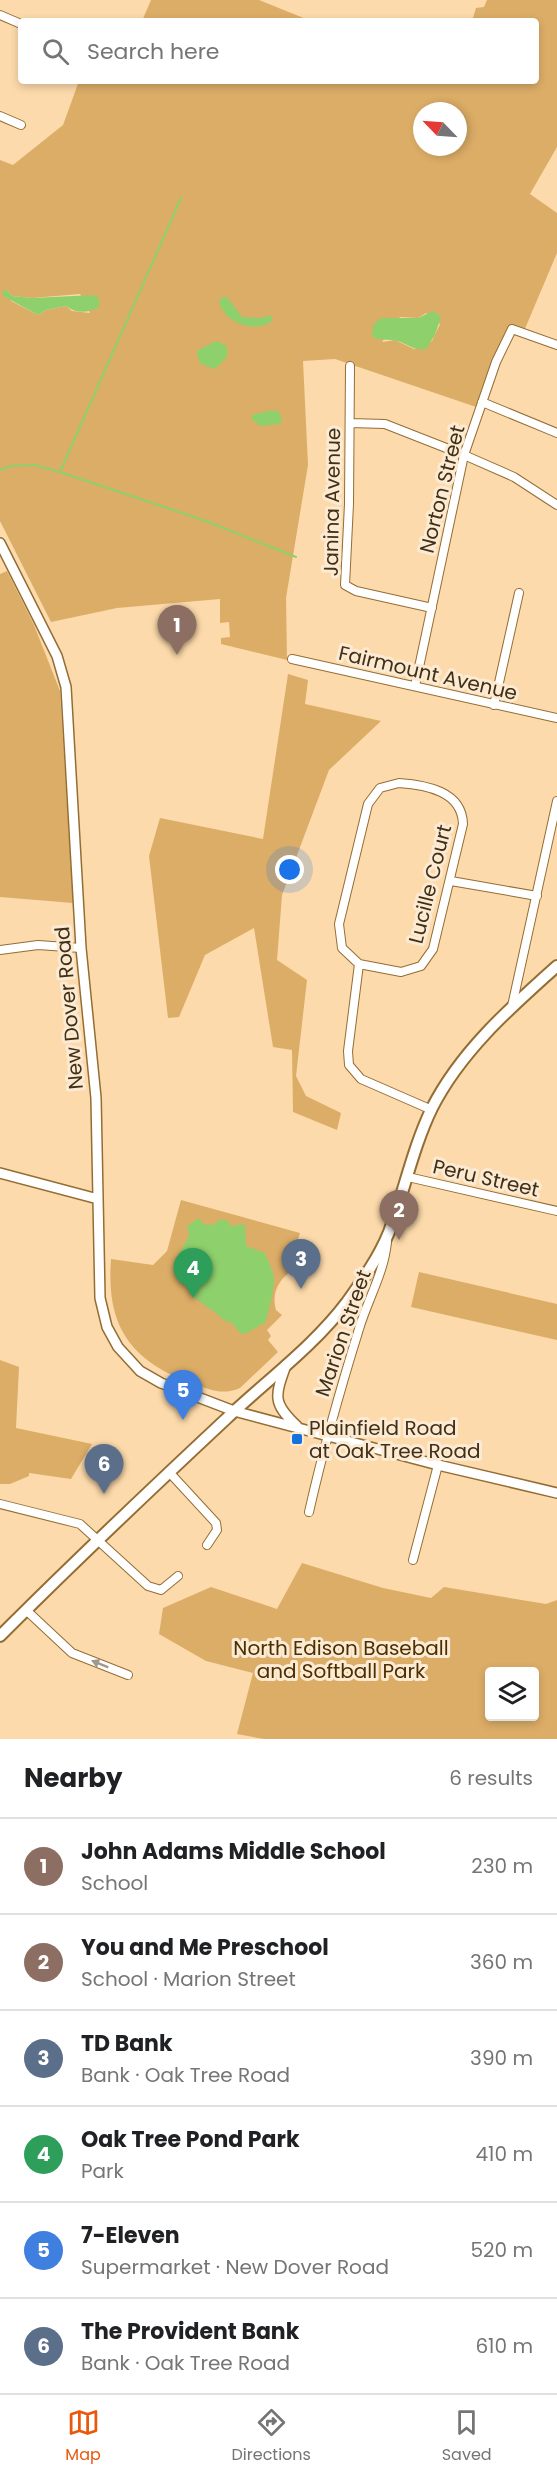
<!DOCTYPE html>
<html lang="en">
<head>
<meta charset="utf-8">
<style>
  body { margin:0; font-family:Poppins,sans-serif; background:#f2f2f2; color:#202124 }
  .controls { position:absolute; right:18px; bottom:18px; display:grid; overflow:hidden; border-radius:6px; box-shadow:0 3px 9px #0003 }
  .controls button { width:54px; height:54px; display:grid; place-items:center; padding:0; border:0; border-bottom:2px solid #e0e0e0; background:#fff; color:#202124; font:30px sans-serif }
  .compass { position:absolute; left:413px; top:102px; width:54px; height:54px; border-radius:50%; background:#fff; box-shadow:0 3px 9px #0003; rotate:295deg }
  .you { position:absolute; left:290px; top:870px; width:21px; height:21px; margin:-15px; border:4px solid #fff; border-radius:50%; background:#1a73e8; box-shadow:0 0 0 9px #1a73e833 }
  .badge { display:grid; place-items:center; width:39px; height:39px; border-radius:50%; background:#ea580c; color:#fff; font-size:20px; font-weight:700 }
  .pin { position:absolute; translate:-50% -50px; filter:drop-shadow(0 2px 3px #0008) }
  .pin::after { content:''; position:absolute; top:32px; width:21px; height:18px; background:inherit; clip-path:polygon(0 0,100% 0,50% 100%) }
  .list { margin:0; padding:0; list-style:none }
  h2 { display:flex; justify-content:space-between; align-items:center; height:78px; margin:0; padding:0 24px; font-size:26px }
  h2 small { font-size:20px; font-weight:400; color:#757577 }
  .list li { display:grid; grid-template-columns:39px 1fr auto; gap:18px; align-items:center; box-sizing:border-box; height:96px; padding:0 24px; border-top:2px solid #e0e0e0 }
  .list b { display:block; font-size:22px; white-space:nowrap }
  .list p { margin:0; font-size:20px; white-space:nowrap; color:#757577 }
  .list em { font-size:20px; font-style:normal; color:#757577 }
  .icon { flex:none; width:33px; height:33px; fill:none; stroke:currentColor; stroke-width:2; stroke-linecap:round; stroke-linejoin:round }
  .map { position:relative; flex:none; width:557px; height:1739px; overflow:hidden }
  .search { position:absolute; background:#fff; box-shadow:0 3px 9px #0003; left:18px; right:18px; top:18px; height:66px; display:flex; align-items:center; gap:15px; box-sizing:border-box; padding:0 21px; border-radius:6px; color:#757577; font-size:22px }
  .sheet { height:654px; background:#fff }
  nav { display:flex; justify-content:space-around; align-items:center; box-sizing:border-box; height:84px; border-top:2px solid #e0e0e0; background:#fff; font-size:16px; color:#757577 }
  nav a { display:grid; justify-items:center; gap:3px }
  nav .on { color:#ea580c }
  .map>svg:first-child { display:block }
</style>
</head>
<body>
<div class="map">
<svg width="557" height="1739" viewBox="0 0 557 1739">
  <rect width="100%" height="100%" fill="#fcdaab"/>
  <path fill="#dcad67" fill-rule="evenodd" d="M151 0H259L311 21H142Z
    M487 0H557V147L530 194 557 213V253L524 331 513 327 482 409 335 359 303 361 308 465 286 598 287 660 221 644V638L230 637 229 622 220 623V599L117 608 51 622 0 521V160L13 165 63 125 79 81H536V21H472L476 8 484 7ZM422 111H458V147H422ZM6 289 12 296 32 298 80 294 90 313 72 311 66 306 46 310 38 315 11 301ZM426 313 440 324 432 341 414 349 395 340 382 342 400 317 418 318Z
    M7 571 34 625 60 691 73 903 0 897V574Z
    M288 674 308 680 305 704 381 721 329 770 282 895 277 960 307 980 296 1076 306 1096 341 1113 337 1130 293 1112 292 1050 273 1047 254 928 205 955 179 1017 168 1018 149 856 160 818 263 839Z
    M181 1200 300 1233 291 1264 294 1269C279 1279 271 1292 276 1310L282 1315 267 1330 271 1336 268 1340 278 1352 240 1388C221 1396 209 1389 191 1383 129 1360 106 1325 111 1259L153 1265 167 1251Z
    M419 1272 557 1304V1340L411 1307Z
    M0 1360 19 1367 16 1428 92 1444 71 1479 29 1473V1476L10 1484H0Z
    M302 1563 383 1588 431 1598 444 1587 546 1604 557 1600V1739H264L237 1734 253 1673 206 1661 159 1634 163 1608 211 1587 277 1609ZM490 1672H534V1716H490Z"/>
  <path fill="#8ed06c" d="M6 289 12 296 32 298 94 295 99 298V307C89 313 76 314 66 306L46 310 38 315 5 297 2 293Z
    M223 297H227L242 317 262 318 270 315 273 320C257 335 223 323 219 301Z
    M433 311 441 317 435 335 426 349C414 351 408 344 397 341 388 339 382 341 372 337L373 325 381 318H418Z
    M217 341 227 346V357L215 369 201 364 197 356 198 350Z
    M274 410 280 413 282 421 279 424 261 426 251 419 254 414Z
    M199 1218 203 1224 214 1225 220 1219 228 1221 230 1226 245 1224 246 1246 265 1253C268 1262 274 1271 274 1281 274 1290 268 1315 265 1323 256 1326 250 1333 241 1334L231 1322 225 1321C200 1297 178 1300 189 1258L179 1254 189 1236 187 1226Z"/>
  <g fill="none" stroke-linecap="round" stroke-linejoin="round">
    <path stroke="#8ed06c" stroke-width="2" d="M0 470 11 466 35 465 60 472 206 521 296 557
      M60 472 181 198"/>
    <g stroke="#946d33" stroke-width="10">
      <path id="minor" d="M0 15 21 24
        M0 116 21 125
        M350 366 349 504 345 585 356 591 432 608
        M482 402 557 433
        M350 423 385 424 464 455 514 477 557 505
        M292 659 557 718
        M415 686 464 455 496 362 512 329 557 345
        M494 705 519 593
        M399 783C426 785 462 791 463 824L433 949 421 966 401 972 359 964 342 948 339 924 368 804 380 788Z
        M451 881 537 896
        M0 950 38 945 81 948
        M359 964 348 1051 349 1065 361 1079 432 1110
        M512 1006 557 801
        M408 1177 557 1211
        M169 1472 216 1523 217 1530 207 1545
        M0 1504 80 1524 148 1586 161 1590 178 1576
        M309 1512C323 1450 340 1390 359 1329 368 1299 384 1273 387 1242
        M413 1560 438 1465
        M26 1610 72 1653 128 1675"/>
    </g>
    <g stroke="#946d33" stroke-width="12">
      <path id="tertiary" d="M0 543 57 656 66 687 81 948 96 1098 100 1298 107 1327 118 1347 140 1371 161 1383 234 1411 438 1465 557 1493
        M0 1173 98 1199
        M286 1365C275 1396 272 1403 297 1426"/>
    </g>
    <g stroke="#946d33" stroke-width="14">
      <path id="secondary" d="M0 1636C74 1562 150 1490 226 1419 266 1381 314 1346 347 1302 362 1281 379 1257 389 1232 404 1192 413 1147 432 1108 461 1051 510 1008 557 966"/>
    </g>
    <use href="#minor" stroke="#fff" stroke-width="8"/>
    <use href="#tertiary" stroke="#fff" stroke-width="9"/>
    <use href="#secondary" stroke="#fff" stroke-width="10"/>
  </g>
  <defs><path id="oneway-solid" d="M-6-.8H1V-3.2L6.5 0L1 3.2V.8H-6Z" transform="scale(1.5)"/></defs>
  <use fill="#a0988b" href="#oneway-solid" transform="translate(100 1664) rotate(-158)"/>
  <rect fill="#1372db" stroke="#fcead3" stroke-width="2" x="291" y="1433" width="12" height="12" rx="3"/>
  <g text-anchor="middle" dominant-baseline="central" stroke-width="6" stroke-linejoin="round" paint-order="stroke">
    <g font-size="20" fill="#403017" stroke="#fcead3">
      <text transform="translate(442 489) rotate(-76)">Norton Street</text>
      <text transform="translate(332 502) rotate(-89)">Janina Avenue</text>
      <text transform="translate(428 673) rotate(13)">Fairmount Avenue</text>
      <text transform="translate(430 884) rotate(-76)">Lucille Court</text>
      <text transform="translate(69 1008) rotate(-95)">New Dover Road</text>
      <text transform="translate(486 1178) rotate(13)">Peru Street</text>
      <text transform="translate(343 1333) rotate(-71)">Marion Street</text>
    </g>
    <g font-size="20" fill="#403017" stroke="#fcead3" text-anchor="start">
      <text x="309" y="1428">Plainfield Road<tspan x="309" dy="23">at Oak Tree Road</tspan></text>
    </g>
    <g font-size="20" fill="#4a2f00" stroke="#fcead3">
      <text x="341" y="1648">North Edison Baseball<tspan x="341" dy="23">and Softball Park</tspan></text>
    </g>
  </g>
</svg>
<div class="controls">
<button><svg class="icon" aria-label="layers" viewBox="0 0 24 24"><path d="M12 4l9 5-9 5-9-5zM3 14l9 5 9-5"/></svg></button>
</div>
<svg class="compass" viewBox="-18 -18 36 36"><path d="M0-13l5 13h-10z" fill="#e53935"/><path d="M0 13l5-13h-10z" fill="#757577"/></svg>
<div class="you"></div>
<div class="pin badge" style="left:177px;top:655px;background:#8d6e63">1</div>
<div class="pin badge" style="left:399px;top:1240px;background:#8d6e63">2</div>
<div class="pin badge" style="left:301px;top:1289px;background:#5c6f8a">3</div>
<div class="pin badge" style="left:193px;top:1298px;background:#2e9e5b">4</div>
<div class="pin badge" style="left:183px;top:1420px;background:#3f7fe0">5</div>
<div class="pin badge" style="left:104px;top:1494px;background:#5c6f8a">6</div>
<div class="search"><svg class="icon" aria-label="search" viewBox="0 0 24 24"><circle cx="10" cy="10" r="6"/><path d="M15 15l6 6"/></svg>Search here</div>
</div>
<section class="sheet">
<h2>Nearby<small>6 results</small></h2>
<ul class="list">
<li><span class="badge" style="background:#8d6e63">1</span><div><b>John Adams Middle School</b><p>School</p></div><em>230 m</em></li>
<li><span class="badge" style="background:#8d6e63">2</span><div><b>You and Me Preschool</b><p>School · Marion Street</p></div><em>360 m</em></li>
<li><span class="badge" style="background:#5c6f8a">3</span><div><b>TD Bank</b><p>Bank · Oak Tree Road</p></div><em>390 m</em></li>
<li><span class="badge" style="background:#2e9e5b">4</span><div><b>Oak Tree Pond Park</b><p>Park</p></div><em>410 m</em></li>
<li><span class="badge" style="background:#3f7fe0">5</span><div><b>7-Eleven</b><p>Supermarket · New Dover Road</p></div><em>520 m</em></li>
<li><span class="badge" style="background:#5c6f8a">6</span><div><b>The Provident Bank</b><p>Bank · Oak Tree Road</p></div><em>610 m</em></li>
</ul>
</section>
<nav>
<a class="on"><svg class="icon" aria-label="map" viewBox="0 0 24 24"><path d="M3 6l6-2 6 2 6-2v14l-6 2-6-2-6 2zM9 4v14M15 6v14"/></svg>Map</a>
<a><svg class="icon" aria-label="directions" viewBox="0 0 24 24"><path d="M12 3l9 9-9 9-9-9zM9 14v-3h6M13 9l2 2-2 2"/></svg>Directions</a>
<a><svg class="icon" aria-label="saved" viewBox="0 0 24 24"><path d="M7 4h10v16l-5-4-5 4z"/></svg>Saved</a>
</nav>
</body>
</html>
